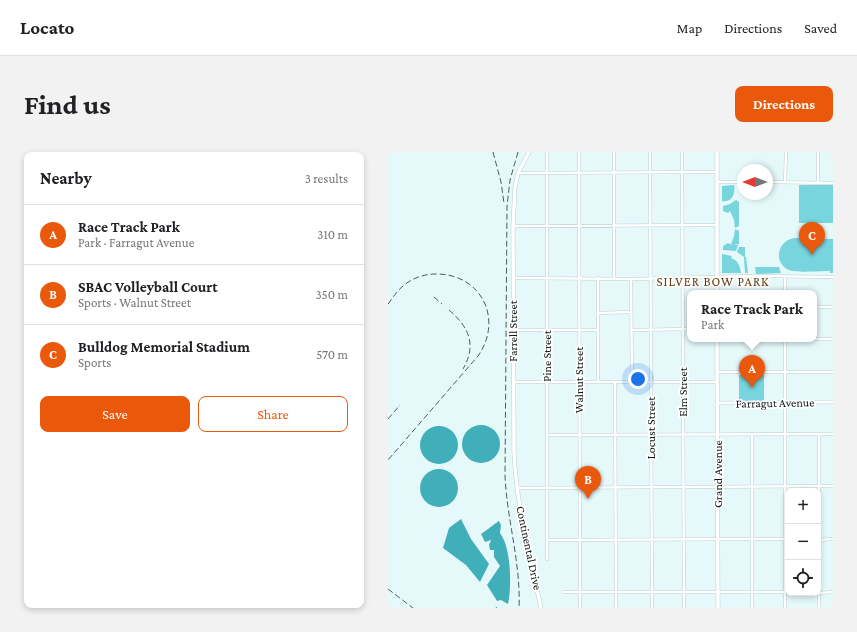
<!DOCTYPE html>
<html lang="en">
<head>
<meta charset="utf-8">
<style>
  body { margin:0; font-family:"Crimson Pro",serif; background:#f2f2f2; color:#202124 }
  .controls { position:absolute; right:12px; bottom:12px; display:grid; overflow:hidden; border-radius:8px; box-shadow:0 2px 6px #0003 }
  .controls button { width:36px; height:36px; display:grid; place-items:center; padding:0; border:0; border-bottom:1px solid #e0e0e0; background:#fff; color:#202124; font:20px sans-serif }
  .compass { position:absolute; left:349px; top:12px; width:36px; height:36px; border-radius:50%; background:#fff; box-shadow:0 2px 6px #0003; rotate:270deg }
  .you { position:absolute; left:250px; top:227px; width:14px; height:14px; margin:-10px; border:3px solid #fff; border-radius:50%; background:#1a73e8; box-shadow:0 0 0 6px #1a73e833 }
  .badge { display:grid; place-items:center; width:26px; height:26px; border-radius:50%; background:#ea580c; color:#fff; font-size:13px; font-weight:700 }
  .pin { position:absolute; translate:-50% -33px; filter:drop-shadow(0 1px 2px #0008) }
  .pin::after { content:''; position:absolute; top:21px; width:14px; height:12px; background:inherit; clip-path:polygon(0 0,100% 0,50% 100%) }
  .popup { position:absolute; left:299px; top:138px; width:130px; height:52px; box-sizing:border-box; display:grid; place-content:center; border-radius:8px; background:#fff; filter:drop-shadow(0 1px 3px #0005); font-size:13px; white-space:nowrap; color:#757577 }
  .popup b { font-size:15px; color:#202124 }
  .popup::after { content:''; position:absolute; left:50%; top:100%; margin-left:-8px; border:8px solid transparent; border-top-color:#fff }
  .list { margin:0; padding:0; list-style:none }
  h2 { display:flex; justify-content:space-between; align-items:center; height:52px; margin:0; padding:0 16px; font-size:17px }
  h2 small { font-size:13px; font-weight:400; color:#757577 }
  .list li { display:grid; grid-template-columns:26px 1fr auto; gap:12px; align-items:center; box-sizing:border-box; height:60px; padding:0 16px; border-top:1px solid #e0e0e0 }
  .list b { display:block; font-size:15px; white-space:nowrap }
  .list p { margin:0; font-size:13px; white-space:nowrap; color:#757577 }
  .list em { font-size:13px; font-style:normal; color:#757577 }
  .actions { display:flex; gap:8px; padding:12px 16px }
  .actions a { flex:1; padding:9px 0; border:1px solid #ea580c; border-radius:8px; text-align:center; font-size:14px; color:#ea580c }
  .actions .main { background:#ea580c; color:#fff }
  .icon { flex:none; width:22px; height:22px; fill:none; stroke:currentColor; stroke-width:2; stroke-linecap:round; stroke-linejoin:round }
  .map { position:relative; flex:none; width:445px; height:456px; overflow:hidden; border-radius:8px }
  header { display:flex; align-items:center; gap:24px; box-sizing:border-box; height:56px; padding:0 20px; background:#fff; border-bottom:1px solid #e0e0e0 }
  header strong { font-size:19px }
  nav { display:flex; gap:22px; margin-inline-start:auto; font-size:14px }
  .intro { display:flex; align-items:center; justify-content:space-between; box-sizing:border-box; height:96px; padding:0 24px }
  h1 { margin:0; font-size:28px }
  .button { padding:10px 18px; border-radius:8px; background:#ea580c; color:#fff; font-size:14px; font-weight:700 }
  main { display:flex; gap:24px; padding:0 24px }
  aside { flex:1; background:#fff; border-radius:8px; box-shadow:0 2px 6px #0003 }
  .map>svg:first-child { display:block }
</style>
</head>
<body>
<header>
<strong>Locato</strong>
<nav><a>Map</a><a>Directions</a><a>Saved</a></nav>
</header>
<div class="intro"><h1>Find us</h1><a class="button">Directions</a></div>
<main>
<aside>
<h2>Nearby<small>3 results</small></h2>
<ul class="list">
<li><span class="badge">A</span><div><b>Race Track Park</b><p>Park · Farragut Avenue</p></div><em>310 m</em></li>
<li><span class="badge">B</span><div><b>SBAC Volleyball Court</b><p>Sports · Walnut Street</p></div><em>350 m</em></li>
<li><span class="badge">C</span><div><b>Bulldog Memorial Stadium</b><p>Sports</p></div><em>570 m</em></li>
</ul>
<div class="actions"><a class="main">Save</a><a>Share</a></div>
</aside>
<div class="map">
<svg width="445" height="456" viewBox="0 0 445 456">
  <rect width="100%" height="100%" fill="#e5f8fa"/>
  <path fill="#78d4dd" d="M346 33C348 42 343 51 334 49V34Z
    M411 33H445V71H411Z
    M348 48 351 50V74L347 76 346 68 342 59 340 61 335 59V54L342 52Z
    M347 77 351 79V92L345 93 343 92 346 84Z
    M406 86 445 87V121H442V119C432 119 409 121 401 118 385 111 389 89 406 86Z
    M340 91 344 93H350L348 99 335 98V94Z
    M351 95H357V105H358L360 121H357L356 105 349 100Z
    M334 102 344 104 343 106C350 108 352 114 353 121H334Z
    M367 115H391L393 121 368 122Z
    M351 223H376V249H351Z"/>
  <path fill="#41afb9" d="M74 292a19 19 0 1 1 38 0a19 19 0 1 1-38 0Z
    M32 293a19 19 0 1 1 38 0a19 19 0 1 1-38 0Z
    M32 336a19 19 0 1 1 38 0a19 19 0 1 1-38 0Z
    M73 367 83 387 101 412 92 430 78 413 55 396 61 376Z
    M111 369 113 373 112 381C123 395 124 434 120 452L113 448 109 449 99 433 112 414 106 405V398H102L101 393 103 388 97 390 93 382C100 378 104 373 111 369Z"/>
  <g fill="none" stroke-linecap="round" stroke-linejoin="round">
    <path stroke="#41afb9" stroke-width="1" d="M108 455 109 456"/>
    <g stroke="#bbced0" stroke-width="3.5">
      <path id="minor" d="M159 0V407
        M191 0 192 456
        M262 0 264 456
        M294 0 296 456
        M130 21 329 20
        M329 30H355
        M379 30 445 31
        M397 30 398 0
        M430 31V0
        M125 74 329 73
        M125 126 243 127 364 124 445 125
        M210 126V230
        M226 127V0
        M243 127 244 230
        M397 141V126
        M426 155H445
        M210 161 243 160
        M125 178H210
        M243 178 302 177
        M397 187V456
        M426 187H445
        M330 220H445
        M125 230H329
        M227 230 228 456
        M160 283 445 282
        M129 336 445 334
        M159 388 400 387
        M430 388 445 387
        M175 440H400
        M430 441 445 440
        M364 456V282
        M431 456V282"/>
    </g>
    <g stroke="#bbced0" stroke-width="4">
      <path id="tertiary" d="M330 251 445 250"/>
    </g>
    <g stroke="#bbced0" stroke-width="4.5">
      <path id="secondary" d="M141 0 130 21 127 35 125 74 126 299C128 352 142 404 153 456
        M329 0V141
        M329 187 330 456"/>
    </g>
    <use href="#minor" stroke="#fff" stroke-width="2.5"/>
    <use href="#tertiary" stroke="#fff" stroke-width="3"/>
    <use href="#secondary" stroke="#fff" stroke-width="3.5"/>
    <path stroke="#515b5c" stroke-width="1" stroke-dasharray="6 3" stroke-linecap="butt" d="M105 0 113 30 116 51
      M130 0 122 28 119 54 117 324C119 368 133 412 131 456
      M46 145 54 152
      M0 152C5 145 10 138 16 133 25 126 36 122 47 122 93 121 116 167 90 204L0 308
      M61 158C81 175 89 193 75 217
      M0 267 12 253
      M0 437 25 456"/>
  </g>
  <g text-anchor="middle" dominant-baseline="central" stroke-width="3.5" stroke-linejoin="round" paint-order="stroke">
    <g font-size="12" fill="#111818" stroke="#fff">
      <text transform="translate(125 179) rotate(-90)">Farrell Street</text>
      <text transform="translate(159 204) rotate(-90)">Pine Street</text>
      <text transform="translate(191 228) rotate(-90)">Walnut Street</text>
      <text transform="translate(295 240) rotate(-90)">Elm Street</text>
      <text transform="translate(387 251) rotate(-1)">Farragut Avenue</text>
      <text transform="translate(263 276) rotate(-90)">Locust Street</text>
      <text transform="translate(330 322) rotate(-90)">Grand Avenue</text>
      <text transform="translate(141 396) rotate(78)">Continental Drive</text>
    </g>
    <g font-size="13" letter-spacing="1" fill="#663f10" stroke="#fff">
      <text x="325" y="129">SILVER BOW PARK</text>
    </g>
  </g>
</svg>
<div class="controls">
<button>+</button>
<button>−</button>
<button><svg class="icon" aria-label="locate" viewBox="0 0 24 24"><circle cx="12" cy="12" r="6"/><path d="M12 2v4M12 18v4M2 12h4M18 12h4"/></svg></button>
</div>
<svg class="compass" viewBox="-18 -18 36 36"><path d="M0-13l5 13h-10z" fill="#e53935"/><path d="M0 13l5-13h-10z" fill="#757577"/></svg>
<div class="you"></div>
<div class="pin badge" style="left:364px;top:236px">A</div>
<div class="popup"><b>Race Track Park</b>Park</div>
<div class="pin badge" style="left:200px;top:347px">B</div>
<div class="pin badge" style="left:424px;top:103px">C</div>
</div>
</main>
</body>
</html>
